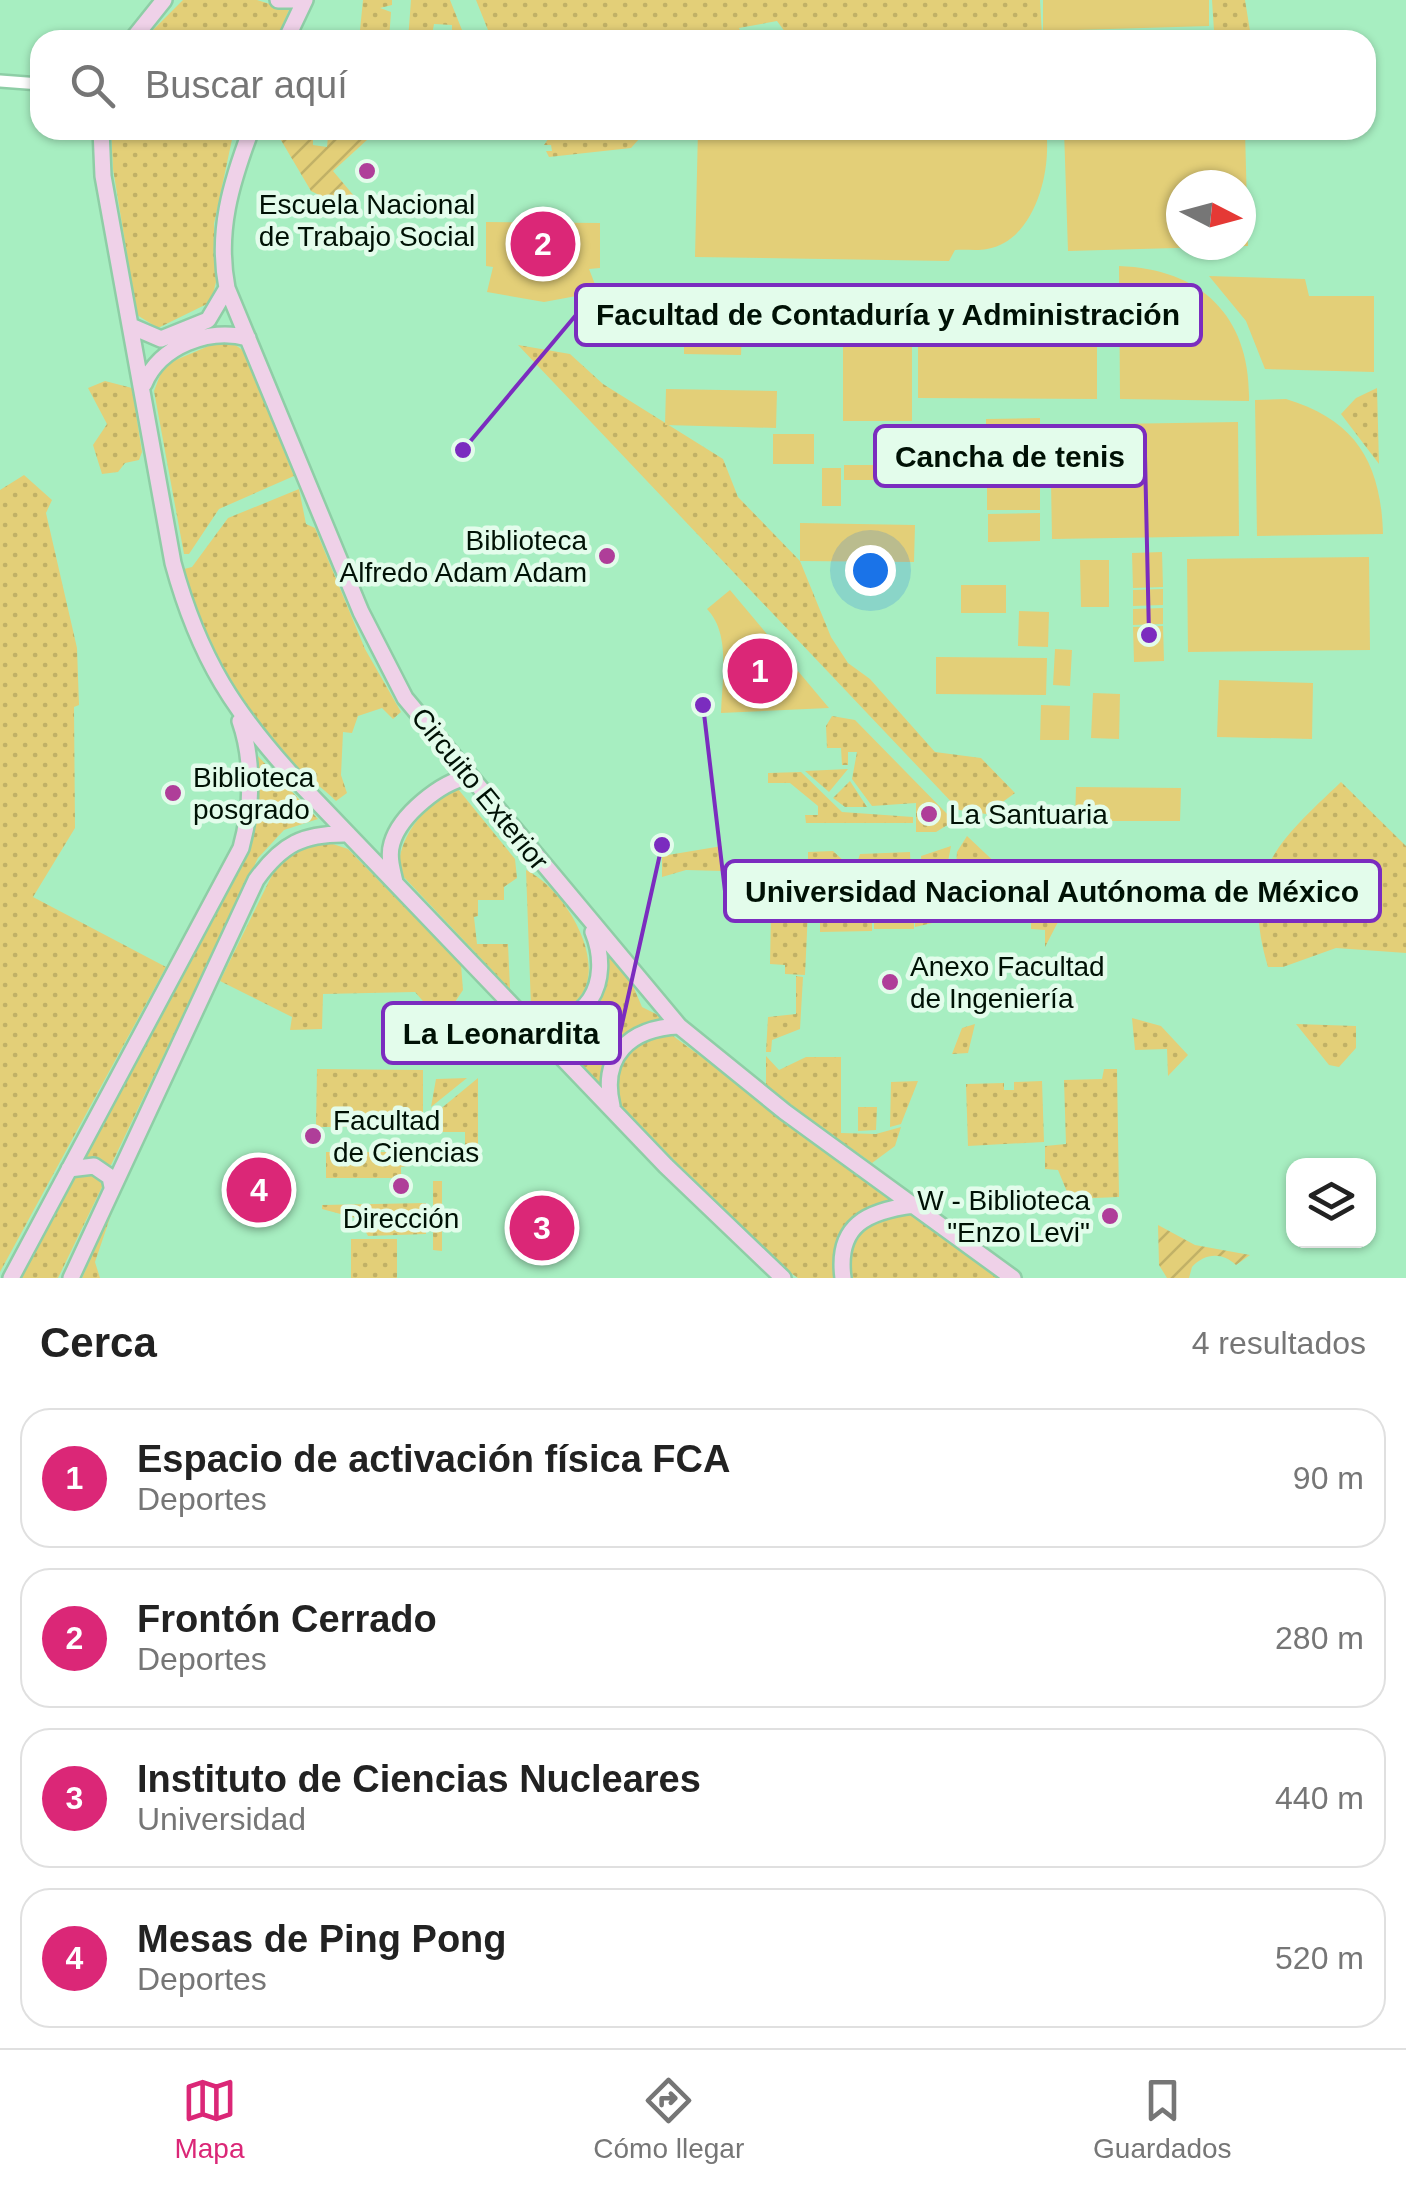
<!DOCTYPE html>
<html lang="es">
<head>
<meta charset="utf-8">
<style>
  body { margin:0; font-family:Helvetica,sans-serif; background:#f6f6f6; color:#222 }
  .controls { position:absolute; right:30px; bottom:30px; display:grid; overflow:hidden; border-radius:20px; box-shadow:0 2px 8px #0004 }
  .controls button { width:90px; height:90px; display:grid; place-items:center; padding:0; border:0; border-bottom:2px solid #e0e0e0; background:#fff; color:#222; font:50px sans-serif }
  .compass { position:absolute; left:1166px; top:170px; width:90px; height:90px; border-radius:50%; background:#fff; box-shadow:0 2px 8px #0004; rotate:96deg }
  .you { position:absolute; left:870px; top:570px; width:35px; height:35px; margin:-25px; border:8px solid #fff; border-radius:50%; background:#1a73e8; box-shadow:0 0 0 15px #1a73e833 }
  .badge { display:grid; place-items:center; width:65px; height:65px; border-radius:50%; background:#db2777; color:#fff; font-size:32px; font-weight:700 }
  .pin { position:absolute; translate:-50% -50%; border:5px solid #fff; box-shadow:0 2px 10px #0006 }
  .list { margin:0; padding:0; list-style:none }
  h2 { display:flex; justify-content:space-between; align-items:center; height:130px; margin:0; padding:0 40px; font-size:42px }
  h2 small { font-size:32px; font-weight:400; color:#767676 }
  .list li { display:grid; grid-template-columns:65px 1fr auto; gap:30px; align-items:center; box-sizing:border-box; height:140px; margin:0 20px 20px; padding:0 20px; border:2px solid #e0e0e0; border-radius:30px }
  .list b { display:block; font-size:38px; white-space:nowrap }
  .list p { margin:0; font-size:32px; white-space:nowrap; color:#767676 }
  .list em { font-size:32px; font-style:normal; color:#767676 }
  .icon { flex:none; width:55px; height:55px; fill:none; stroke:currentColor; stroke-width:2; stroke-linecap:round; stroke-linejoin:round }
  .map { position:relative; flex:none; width:1406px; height:1278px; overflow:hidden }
  .search { position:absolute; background:#fff; box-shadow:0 2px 8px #0004; left:30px; right:30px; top:30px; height:110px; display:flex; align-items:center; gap:25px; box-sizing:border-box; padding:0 35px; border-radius:30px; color:#767676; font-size:38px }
  .sheet { height:770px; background:#fff }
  nav { display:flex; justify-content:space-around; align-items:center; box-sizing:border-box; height:140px; border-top:2px solid #e0e0e0; background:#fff; font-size:28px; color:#767676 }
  nav a { display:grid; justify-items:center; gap:5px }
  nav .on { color:#db2777 }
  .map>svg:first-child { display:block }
</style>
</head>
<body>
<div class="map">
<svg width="1406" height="1278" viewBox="0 0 1406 1278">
  <defs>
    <pattern id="grass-dots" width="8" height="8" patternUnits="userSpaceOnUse" patternTransform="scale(2.5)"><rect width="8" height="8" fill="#e3cf78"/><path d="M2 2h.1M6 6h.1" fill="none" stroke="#c1b166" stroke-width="1.8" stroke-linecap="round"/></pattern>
    <pattern id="garden-furrows" width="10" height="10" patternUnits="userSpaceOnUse" patternTransform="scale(2.5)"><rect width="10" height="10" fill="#e3cf78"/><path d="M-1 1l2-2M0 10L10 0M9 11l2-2" fill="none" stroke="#c1b166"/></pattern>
  </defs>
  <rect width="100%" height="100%" fill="#b8fad0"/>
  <path fill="#a7eec1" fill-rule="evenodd" d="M0 0H1406V1278H0ZM40 40H1366V130H40ZM1181 185H1241V245H1181ZM1294 1166H1368V1240H1294Z"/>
  <path fill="url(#grass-dots)" d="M183 0H257L289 10 276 40H143Z
    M363 0H392V5L380 8 391 12 389 40H359Z
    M411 0H450L466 40H452V25L434 24 431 40H408Z
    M476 0H1040L1042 35 1055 40H975V36C912 28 852 29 788 36L777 21 739 28 744 40H492Z
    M1212 0H1245L1250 31H1214Z
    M111 130H234L214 224 216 282 211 302 158 328 137 315 113 169Z
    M549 130H647L631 148 549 157 546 151H552L551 145H544L552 133Z
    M218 342H231L244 351 294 476 219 509 189 554H184L154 391 164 365Z
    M518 345 570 354 603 384 723 459 738 497 800 561 831 637 848 663 870 679 935 752 981 758 1015 793 986 814 959 810Z
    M105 381 132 388 142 452 139 460 125 463 118 472 102 474 93 445 107 424 88 388Z
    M1377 388 1379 464 1341 414 1356 398Z
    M24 475 52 500 46 513 77 648 79 705 74 707 75 828 33 897 166 967 0 1272V490Z
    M299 489 306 524 315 528 365 649 401 712 393 719 382 708 358 716 352 733 343 732 341 775 347 793 336 801C322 787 307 778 291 762 239 706 202 644 184 569L192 567 228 518Z
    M832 716 855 720 954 821 936 832H916V803L872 806 852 779 857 752H848V765H842L841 748H827L826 726Z
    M255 753 318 819 284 830 258 858 111 1165 85 1158 248 855 258 809Z
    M848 769 829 792 805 771Z
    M801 772 842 812 913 817V823H806L805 815H818V806L790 783H768V773Z
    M850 781 867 807H845L833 798Z
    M1341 782 1406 846V953L1336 948 1283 967H1268C1240 873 1277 843 1341 782Z
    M458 789 515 859 517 878 504 887V900H478V916L474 917 477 944H508L510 989 400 873C394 841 427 800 458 789Z
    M967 836 1058 922 1045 947V930L1031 929V913H1011L1010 919H958L953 915 957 852Z
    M324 841 348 849 461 965 463 990 449 1011 429 1008 415 992 323 994 322 1029 290 1030 292 1017 220 981 275 869 296 847Z
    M722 846V871L686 870 662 877V856Z
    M951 846 946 872 922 871 921 856Z
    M833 851 860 876 808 877V852Z
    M910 852 911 876 866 875 856 866 860 854Z
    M526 870C571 891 626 992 554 1013L531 1007Z
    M946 877 945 920 915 927V894L928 881Z
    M872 907V931L820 932V908Z
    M808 911 805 975 785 974V965L770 964 771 912Z
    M603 945 631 981 642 1007 666 1019C629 1024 607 1049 601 1085L547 1029C603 1023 602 992 603 945Z
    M796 976 803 977 800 1029 772 1040 771 1052H766L768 1017 796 1014Z
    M1132 1018 1161 1026 1188 1055 1168 1076 1167 1049 1135 1050Z
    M975 1024 968 1053 952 1054 962 1028Z
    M1296 1024 1356 1026V1048L1339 1067 1329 1065Z
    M673 1036 895 1199C855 1209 828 1234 837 1278H798L785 1269 741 1231 620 1104C608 1064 633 1037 673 1036Z
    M766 1056 779 1070 806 1057H841V1133L876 1134 901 1127 895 1146 872 1163 766 1088Z
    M317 1069 423 1070V1119H367V1127H316Z
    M1104 1069H1117L1119 1197 1070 1199 1058 1170 1045 1169V1146L1066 1144 1064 1080 1102 1079Z
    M467 1078 431 1107 436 1079Z
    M478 1078V1148H465V1132H437L438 1111Z
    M918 1081 901 1124 890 1127 891 1082Z
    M1042 1081 1044 1142 968 1146 966 1084 1004 1083V1090H1014V1082Z
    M858 1107H877L876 1130 858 1131Z
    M326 1152H408V1166L401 1167V1178H326Z
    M77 1174H92L103 1185 58 1278H21Z
    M251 1174H265L273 1181 274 1197 252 1198Z
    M433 1181H442V1251L433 1250Z
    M426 1203V1234L368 1236 359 1219 322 1209V1205Z
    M113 1209 95 1262 100 1278H82Z
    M913 1214 1004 1278H851C847 1231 871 1221 913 1214Z
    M351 1239H397V1278H351Z"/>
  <path fill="url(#garden-furrows)" d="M275 130H313V145L327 147 328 136 367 140 333 171 360 203 325 198 311 191Z
    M1158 1225 1195 1245 1250 1255 1236 1265C1222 1252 1205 1253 1192 1267L1189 1278H1167L1159 1265Z"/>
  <path fill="#e3cf78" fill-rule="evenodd" d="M1043 0H1209V26L1043 31Z
    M867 33 953 40H798Z
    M1242 35V40H1062V39Z
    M698 130H1046C1052 170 1035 241 987 249 977 251 965 249 955 250L949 261 695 257Z
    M1064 130H1245L1248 246 1068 251ZM1241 185V245H1181V185Z
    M486 222 600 223V268L589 269 598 292 544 302 487 292 493 267 486 266Z
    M1119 266C1203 269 1251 318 1249 401L1120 399Z
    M1209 276 1305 279 1309 296H1374V372L1265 369 1246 321Z
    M918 284 1097 285V399L918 398Z
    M843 286H912V421H843Z
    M684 331 742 332 741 355 684 354Z
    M666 389 777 391 776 428 665 425Z
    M1286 399C1356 420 1381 463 1383 534L1257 536 1255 400Z
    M1040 418V448L986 449V419Z
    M1238 422 1239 536 1052 539 1050 425Z
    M773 434H814V464H773Z
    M844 465H881V480H844Z
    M822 468H841V506H822Z
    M1040 482V510H987V483Z
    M1040 513V541L988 542V514Z
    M800 523 915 525 914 562 800 561Z
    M1162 552 1163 587 1133 588 1132 553Z
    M1369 557 1370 650 1188 652 1187 559Z
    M1080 560H1109V607H1081Z
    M961 585H1006V613H961Z
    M1163 589V605L1133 606V590Z
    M730 590 829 708 721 713C722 678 731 634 707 609Z
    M1163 608V624L1133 625V609Z
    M1019 611 1049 612 1048 647 1018 646Z
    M1163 626 1164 661 1134 662 1133 627Z
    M1055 649 1072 650 1070 686 1053 685Z
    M936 657 1047 658 1046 695 936 694Z
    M1219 680 1313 683 1312 739 1217 737Z
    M1093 693 1120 694 1119 739 1091 738Z
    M1041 705 1070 706 1069 740H1040Z
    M1076 787 1181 788 1180 821H1075Z
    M874 907H914V929H874Z"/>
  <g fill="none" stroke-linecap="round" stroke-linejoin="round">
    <g stroke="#8ecea6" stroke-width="16">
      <path id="street" d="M0 81 40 84"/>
    </g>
    <g stroke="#8ecea6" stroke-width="20">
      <path id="secondary" d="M278 0H296
        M132 40 164 0
        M286 40 305 0
        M101 130 103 176 173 563C199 659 235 714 302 786L666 1166 783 1278
        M251 130C231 183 216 232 227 288L361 612 405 698 679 1026 785 1112 1013 1278
        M133 327 161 339 208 320 227 288
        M144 384C160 346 209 327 248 338
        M395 882C392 869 388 856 392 843 400 815 441 782 468 777
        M529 1016C587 1034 613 981 593 932
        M612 1106C600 1056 630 1028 679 1026
        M69 1169 94 1166 110 1177 112 1187
        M11 1278 241 848C252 808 254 761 240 721
        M71 1278 256 880C282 844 303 833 348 834
        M843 1278C836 1225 867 1211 914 1205"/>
    </g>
    <use href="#street" stroke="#fff" stroke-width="11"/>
    <use href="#secondary" stroke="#efd1e8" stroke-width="15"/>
  </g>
  <g fill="#af3e99" stroke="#e3fceb" stroke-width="4">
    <circle cx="367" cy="171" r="10"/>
    <circle cx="607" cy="556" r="10"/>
    <circle cx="173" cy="793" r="10"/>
    <circle cx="929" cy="814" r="10"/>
    <circle cx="890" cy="982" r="10"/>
    <circle cx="313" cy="1136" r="10"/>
    <circle cx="401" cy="1186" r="10"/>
    <circle cx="1110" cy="1216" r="10"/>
  </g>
  <g text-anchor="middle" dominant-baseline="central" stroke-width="9" stroke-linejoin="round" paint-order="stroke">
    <g font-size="28" fill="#001105" stroke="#e3fceb" text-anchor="start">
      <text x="367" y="204" text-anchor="middle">Escuela Nacional<tspan x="367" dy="32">de Trabajo Social</tspan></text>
      <text x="587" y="540" text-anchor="end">Biblioteca<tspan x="587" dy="32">Alfredo Adam Adam</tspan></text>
      <text x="193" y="777">Biblioteca<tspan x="193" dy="32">posgrado</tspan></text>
      <text x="949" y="814">La Santuaria</text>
      <text x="910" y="966">Anexo Facultad<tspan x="910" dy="32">de Ingeniería</tspan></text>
      <text x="333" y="1120">Facultad<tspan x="333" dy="32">de Ciencias</tspan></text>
      <text x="1090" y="1200" text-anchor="end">W - Biblioteca<tspan x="1090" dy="32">"Enzo Levi"</tspan></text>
      <text x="401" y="1218" text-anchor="middle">Dirección</text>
    </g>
    <g font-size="28" fill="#001105" stroke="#e3fceb">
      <text transform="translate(480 789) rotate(51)">Circuito Exterior</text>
    </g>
  </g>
  <path fill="none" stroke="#7b2cbf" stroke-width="4" d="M463 450L576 315M1149 635L1145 456M703 705L725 891M662 845L620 1033"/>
  <g fill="#7b2cbf" stroke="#e3fceb" stroke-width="4">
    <circle cx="463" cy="450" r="10"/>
    <circle cx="1149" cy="635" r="10"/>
    <circle cx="703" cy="705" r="10"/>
    <circle cx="662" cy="845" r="10"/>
  </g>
  <g fill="#e3fceb" stroke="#7b2cbf" stroke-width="4">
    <rect x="576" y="285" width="625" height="60" rx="10"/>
    <rect x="875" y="426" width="270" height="60" rx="10"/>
    <rect x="725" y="861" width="655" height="60" rx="10"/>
    <rect x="383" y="1003" width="237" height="60" rx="10"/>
  </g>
  <g font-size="30" text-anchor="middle" font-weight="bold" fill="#001105">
    <text x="888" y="325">Facultad de Contaduría y Administración</text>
    <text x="1010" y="467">Cancha de tenis</text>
    <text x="1052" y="902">Universidad Nacional Autónoma de México</text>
    <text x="501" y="1044">La Leonardita</text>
  </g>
</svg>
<div class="controls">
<button><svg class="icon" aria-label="layers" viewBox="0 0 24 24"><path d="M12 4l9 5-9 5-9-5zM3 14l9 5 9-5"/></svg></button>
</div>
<svg class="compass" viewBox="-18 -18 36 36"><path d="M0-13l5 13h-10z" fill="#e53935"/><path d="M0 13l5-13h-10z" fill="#767676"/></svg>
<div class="you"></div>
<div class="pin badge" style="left:760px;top:671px">1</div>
<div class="pin badge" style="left:543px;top:244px">2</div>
<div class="pin badge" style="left:542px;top:1228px">3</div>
<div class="pin badge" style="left:259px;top:1190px">4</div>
<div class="search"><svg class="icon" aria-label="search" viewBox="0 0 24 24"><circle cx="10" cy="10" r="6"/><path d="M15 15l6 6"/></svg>Buscar aquí</div>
</div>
<section class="sheet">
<h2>Cerca<small>4 resultados</small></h2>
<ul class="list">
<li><span class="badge">1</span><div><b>Espacio de activación física FCA</b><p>Deportes</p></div><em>90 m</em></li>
<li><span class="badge">2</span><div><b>Frontón Cerrado</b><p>Deportes</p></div><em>280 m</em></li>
<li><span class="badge">3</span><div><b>Instituto de Ciencias Nucleares</b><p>Universidad</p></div><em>440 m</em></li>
<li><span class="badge">4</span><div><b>Mesas de Ping Pong</b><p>Deportes</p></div><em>520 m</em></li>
</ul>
</section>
<nav>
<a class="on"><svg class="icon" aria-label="map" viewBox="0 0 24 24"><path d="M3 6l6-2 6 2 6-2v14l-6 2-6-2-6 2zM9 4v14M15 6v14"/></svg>Mapa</a>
<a><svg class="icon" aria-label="directions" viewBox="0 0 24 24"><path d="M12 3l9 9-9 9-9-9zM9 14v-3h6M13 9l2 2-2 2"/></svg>Cómo llegar</a>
<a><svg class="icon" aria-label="saved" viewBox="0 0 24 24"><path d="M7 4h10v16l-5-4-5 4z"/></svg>Guardados</a>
</nav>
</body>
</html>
